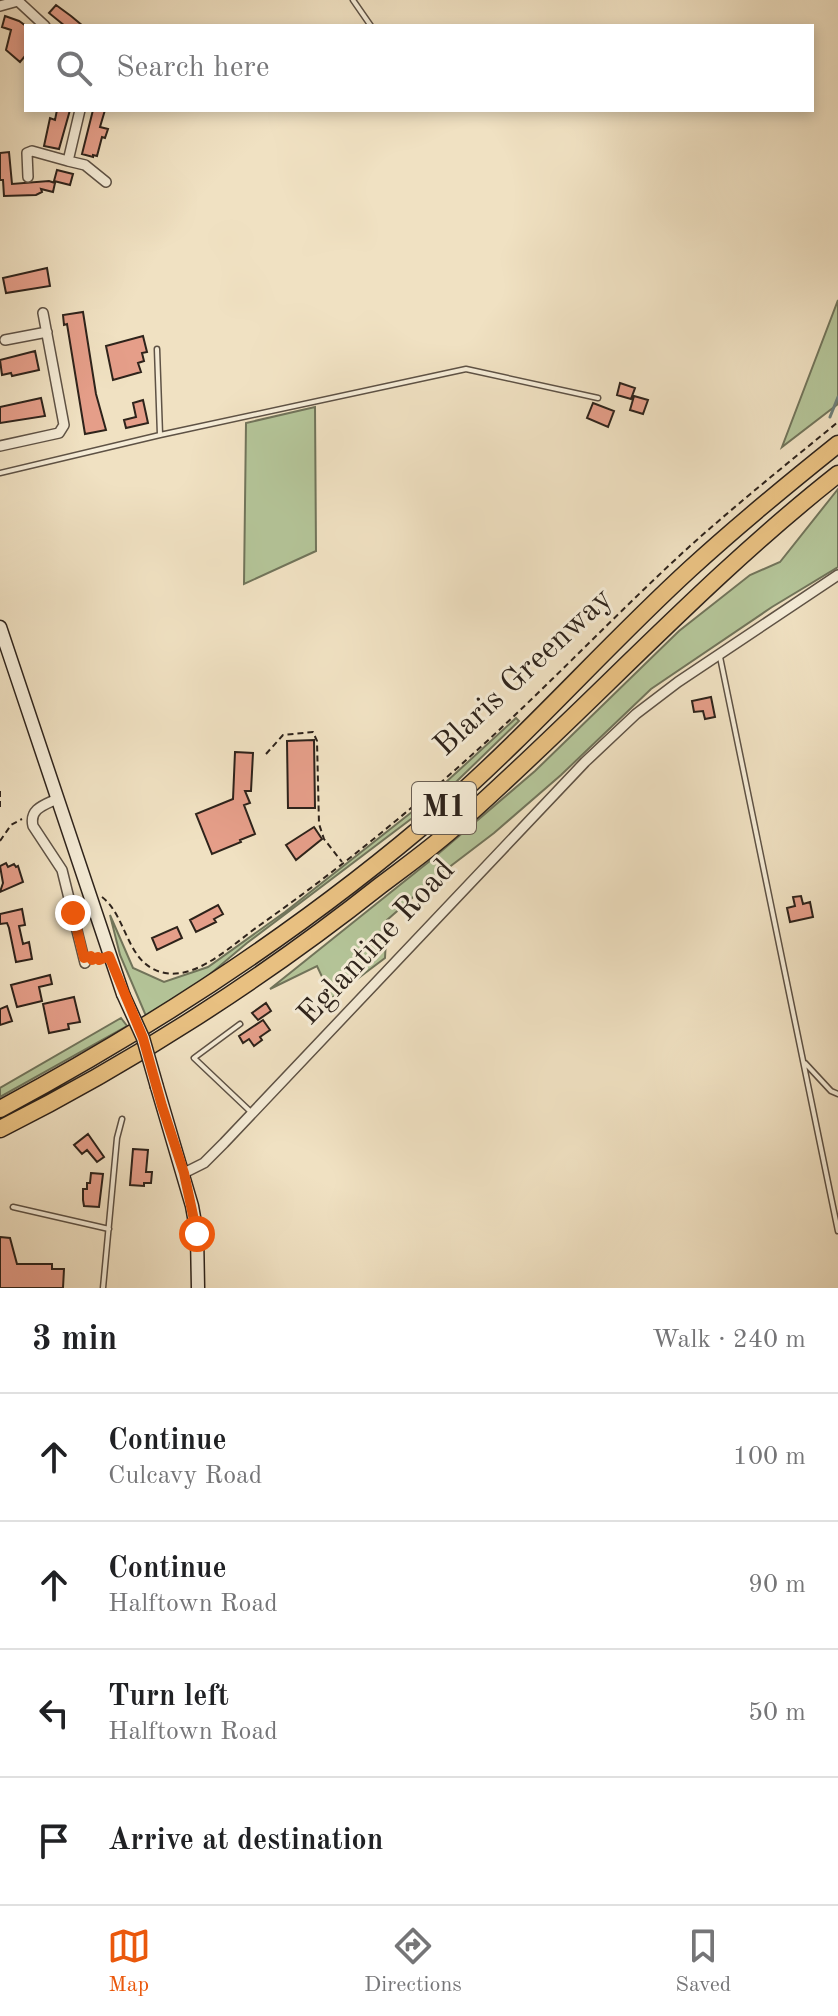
<!DOCTYPE html>
<html lang="en">
<head>
<meta charset="utf-8">
<style>
  body { margin:0; font-family:"Old Standard TT",serif; background:#f6f6f6; color:#202124 }
  .stop { position:absolute; width:24px; height:24px; margin:-18px; border:6px solid #ea580c; border-radius:50%; background:#fff }
  .stop.end { background:#ea580c; border-color:#fff; box-shadow:0 2px 8px #0008 }
  .list { margin:0; padding:0; list-style:none }
  h2 { display:flex; justify-content:space-between; align-items:center; height:104px; margin:0; padding:0 32px; font-size:34px }
  h2 small { font-size:26px; font-weight:400; color:#757577 }
  .list li { display:grid; grid-template-columns:52px 1fr auto; gap:24px; align-items:center; box-sizing:border-box; height:128px; padding:0 32px; border-top:2px solid #e0e0e0 }
  .list b { display:block; font-size:30px; white-space:nowrap }
  .list p { margin:0; font-size:26px; white-space:nowrap; color:#757577 }
  .list em { font-size:26px; font-style:normal; color:#757577 }
  .icon { flex:none; width:44px; height:44px; fill:none; stroke:currentColor; stroke-width:2; stroke-linecap:round; stroke-linejoin:round }
  .map { position:relative; flex:none; width:838px; height:1288px; overflow:hidden }
  .search { position:absolute; background:#fff; box-shadow:0 4px 12px #0003; left:24px; right:24px; top:24px; height:88px; display:flex; align-items:center; gap:20px; box-sizing:border-box; padding:0 28px; border-radius:0px; color:#757577; font-size:30px }
  .sheet { height:616px; background:#fff }
  nav { display:flex; justify-content:space-around; align-items:center; box-sizing:border-box; height:112px; border-top:2px solid #e0e0e0; background:#fff; font-size:22px; color:#757577 }
  nav a { display:grid; justify-items:center; gap:4px }
  nav .on { color:#ea580c }
  .map>svg:first-child { display:block }
</style>
</head>
<body>
<div class="map">
<svg width="838" height="1288" viewBox="0 0 838 1288">
  <rect width="100%" height="100%" fill="#f0e1c2"/>
  <filter id="stains"><feTurbulence type="fractalNoise" baseFrequency=".0025" numOctaves="4"/><feColorMatrix values="0 0 0 0 .2 0 0 0 0 .09 0 0 0 0 .02 0 0 0 .5 -.17"/></filter>
  <radialGradient id="worn" r=".72"><stop offset=".6" stop-color="#630" stop-opacity="0"/><stop offset="1" stop-color="#630" stop-opacity=".3"/></radialGradient>
  <path fill="#b4c498" stroke="#71745a" stroke-width="2" d="M838 300V404L782 447Z
    M315 407 316 551 244 584 246 423Z
    M838 489V567L772 607 651 689 561 775 494 833 435 878 387 920 385 958 332 998 317 966 270 989 431 860 535 771 679 631 750 575 780 562Z
    M516 718 519 721 457 781 415 816 247 943 203 980 146 1016 120 955 110 915 133 968 164 982 208 967 285 912 422 804Z
    M121 1018 127 1026 0 1097V1088Z"/>
  <g fill="none" stroke-linecap="round" stroke-linejoin="round">
    <path stroke="#6f7f79" stroke-width="3" d="M830 417 838 397"/>
  </g>
  <path fill="#e59e89" stroke="#2e231b" stroke-width="2" d="M56 5 71 16 83 26H65L49 13Z
    M5 16 19 21 26 26V55L20 62 6 50 11 30 2 27Z
    M57 110H70L59 149 44 146 50 118 55 120Z
    M93 110H105L100 127 108 129 105 138 102 137 97 156 93 155V157L82 154Z
    M9 152 12 184 49 181 55 183 53 192 41 189 42 192 36 195 4 196 3 180H0V153Z
    M57 170 73 174 70 185 54 181Z
    M47 268 50 286 6 293 3 278Z
    M83 312 96 394 106 430 85 434 67 324 64 325 63 315Z
    M143 336 147 352 142 353 144 361 138 363 141 372 113 380 106 346Z
    M35 351 39 370 12 376 11 373 2 375 0 360Z
    M620 383 635 388 631 399 617 395Z
    M634 396 648 400 643 414 630 410Z
    M41 398 45 416 0 423V407Z
    M143 400 148 423 126 428 124 420 136 417 133 403Z
    M593 403 614 411 608 427 587 418Z
    M711 697 715 717 705 719 703 711 694 712 692 701Z
    M314 740 315 808H288L287 741Z
    M235 752 253 753 251 791H245L250 803 244 805 255 834 240 840 241 842 212 854 196 814 233 799Z
    M314 827 322 839 296 860 286 845Z
    M6 863 8 867 14 864 16 867 18 866 23 882 0 892 3 883 0 866Z
    M801 896 803 904 810 902 813 917 790 922 787 908 795 906 793 897Z
    M218 905 223 914 214 919 216 922 196 932 190 920Z
    M22 909 25 925 19 926 23 944 29 942 32 959 16 962 9 928 7 923 0 924V914Z
    M177 927 182 938 157 950 152 938Z
    M50 975 52 984 39 987 42 1001 17 1007 11 985Z
    M74 997 80 1022 68 1024 69 1029 49 1033 43 1004Z
    M266 1003 271 1011 258 1020 252 1013Z
    M7 1006 12 1021 0 1025V1009Z
    M263 1020 270 1030 260 1037 262 1040 254 1046 249 1039 243 1043 239 1036Z
    M88 1134 104 1157 97 1162 87 1150 82 1154 74 1145Z
    M133 1149 148 1150 146 1172H152L151 1183H144V1186L130 1185Z
    M91 1173 103 1174 99 1207 84 1206 83 1200V1189H87V1183H90Z
    M0 1237 10 1238 17 1264H52V1269H64L63 1288H0Z"/>
  <g fill="none" stroke-linecap="round" stroke-linejoin="round">
    <g stroke="#5e5245" stroke-width="7">
      <path id="lane" d="M353 0 371 26
        M157 349 160 435
        M0 473 160 435 466 369 598 398
        M720 657 838 1231
        M240 1024 194 1058 252 1113
        M805 1063 831 1091 838 1094
        M13 1207 109 1229
        M103 1288 117 1138 122 1119"/>
    </g>
    <g stroke="#5e5245" stroke-width="12">
      <path id="street" d="M0 6 18 1 45 26
        M80 110 68 161 85 165 106 182
        M28 177 27 153 32 151 68 161
        M5 340 47 332
        M0 446 59 433 64 425 43 313
        M57 799C44 805 29 809 33 826L62 870 85 963
        M184 1173 204 1163 224 1143 585 762 636 714 678 682 838 575"/>
    </g>
    <g stroke="#2e231b" stroke-width="15">
      <path id="secondary" d="M0 627 123 994
        M157 1087 192 1206 197 1234 198 1288"/>
    </g>
    <g stroke="#2e231b" stroke-width="19">
      <path id="highway" d="M0 1109C158 1024 308 926 444 808 530 733 606 646 690 569 738 525 788 484 838 444
        M0 1129C132 1063 265 977 381 885 406 866 433 847 457 825 586 711 702 581 838 474"/>
    </g>
    <path stroke="#2e231b" stroke-width="2" stroke-dasharray="6 4" stroke-linecap="butt" d="M266 754 283 735 313 732 317 741 319 824 324 839 342 862
      M0 791V811
      M0 841 11 825 22 819
      M102 897C128 917 126 966 165 973 199 979 234 943 260 925 338 870 414 808 485 743 555 679 620 610 690 546 738 503 788 463 838 422"/>
    <use href="#lane" stroke="#f5ecd7" stroke-width="4"/>
    <use href="#street" stroke="#f5ecd7" stroke-width="9"/>
    <use href="#secondary" stroke="#f5ecd7" stroke-width="12"/>
    <use href="#highway" stroke="#e8c081" stroke-width="16"/>
    <g stroke="#2e231b" stroke-width="15" stroke-linecap="butt">
      <path id="secondary-bridge" d="M123 994 143 1038 157 1087"/>
    </g>
    <use href="#secondary-bridge" stroke="#f5ecd7" stroke-width="12"/>
  </g>
  <g fill="none" stroke-linecap="round" stroke-linejoin="round">
    <path stroke="#ea580c" stroke-width="10" d="M73 913 84 958 91 956 92 960 98 957 99 960 109 956 143 1038 162 1106 184 1173 197 1234"/>
  </g>
  <g text-anchor="middle" dominant-baseline="central" stroke-width="6" stroke-linejoin="round" paint-order="stroke">
    <rect fill="#f5ecd7" stroke="#6a5f53" stroke-width="2" x="412" y="782" width="64" height="52" rx="6"/>
    <g font-size="30" font-weight="bold" fill="#2e231b">
      <text x="444" y="808">M1</text>
    </g>
    <g font-size="32" fill="#2e231b" stroke="#f5ecd7">
      <text transform="translate(524 673) rotate(-43)">Blaris Greenway</text>
      <text transform="translate(377 943) rotate(-47)">Eglantine Road</text>
    </g>
  </g>
  <rect width="100%" height="100%" filter="url(#stains)"/>
  <rect width="100%" height="100%" fill="url(#worn)"/>
</svg>
<div class="stop" style="left:197px;top:1234px"></div>
<div class="stop end" style="left:73px;top:913px"></div>
<div class="search"><svg class="icon" aria-label="search" viewBox="0 0 24 24"><circle cx="10" cy="10" r="6"/><path d="M15 15l6 6"/></svg>Search here</div>
</div>
<section class="sheet">
<h2>3 min<small>Walk · 240 m</small></h2>
<ul class="list">
<li><svg class="icon" aria-label="ahead" viewBox="0 0 24 24"><path d="M12 20V5M6 11l6-6 6 6"/></svg><div><b>Continue</b><p>Culcavy Road</p></div><em>100 m</em></li>
<li><svg class="icon" aria-label="ahead" viewBox="0 0 24 24"><path d="M12 20V5M6 11l6-6 6 6"/></svg><div><b>Continue</b><p>Halftown Road</p></div><em>90 m</em></li>
<li><svg class="icon" aria-label="left" viewBox="0 0 24 24"><path d="M17 20v-9H6M10 6l-5 5 5 5"/></svg><div><b>Turn left</b><p>Halftown Road</p></div><em>50 m</em></li>
<li><svg class="icon" aria-label="arrive" viewBox="0 0 24 24"><path d="M6 21V4h12l-3 4 3 4H6"/></svg><div><b>Arrive at destination</b></div></li>
</ul>
</section>
<nav>
<a class="on"><svg class="icon" aria-label="map" viewBox="0 0 24 24"><path d="M3 6l6-2 6 2 6-2v14l-6 2-6-2-6 2zM9 4v14M15 6v14"/></svg>Map</a>
<a><svg class="icon" aria-label="directions" viewBox="0 0 24 24"><path d="M12 3l9 9-9 9-9-9zM9 14v-3h6M13 9l2 2-2 2"/></svg>Directions</a>
<a><svg class="icon" aria-label="saved" viewBox="0 0 24 24"><path d="M7 4h10v16l-5-4-5 4z"/></svg>Saved</a>
</nav>
</body>
</html>
